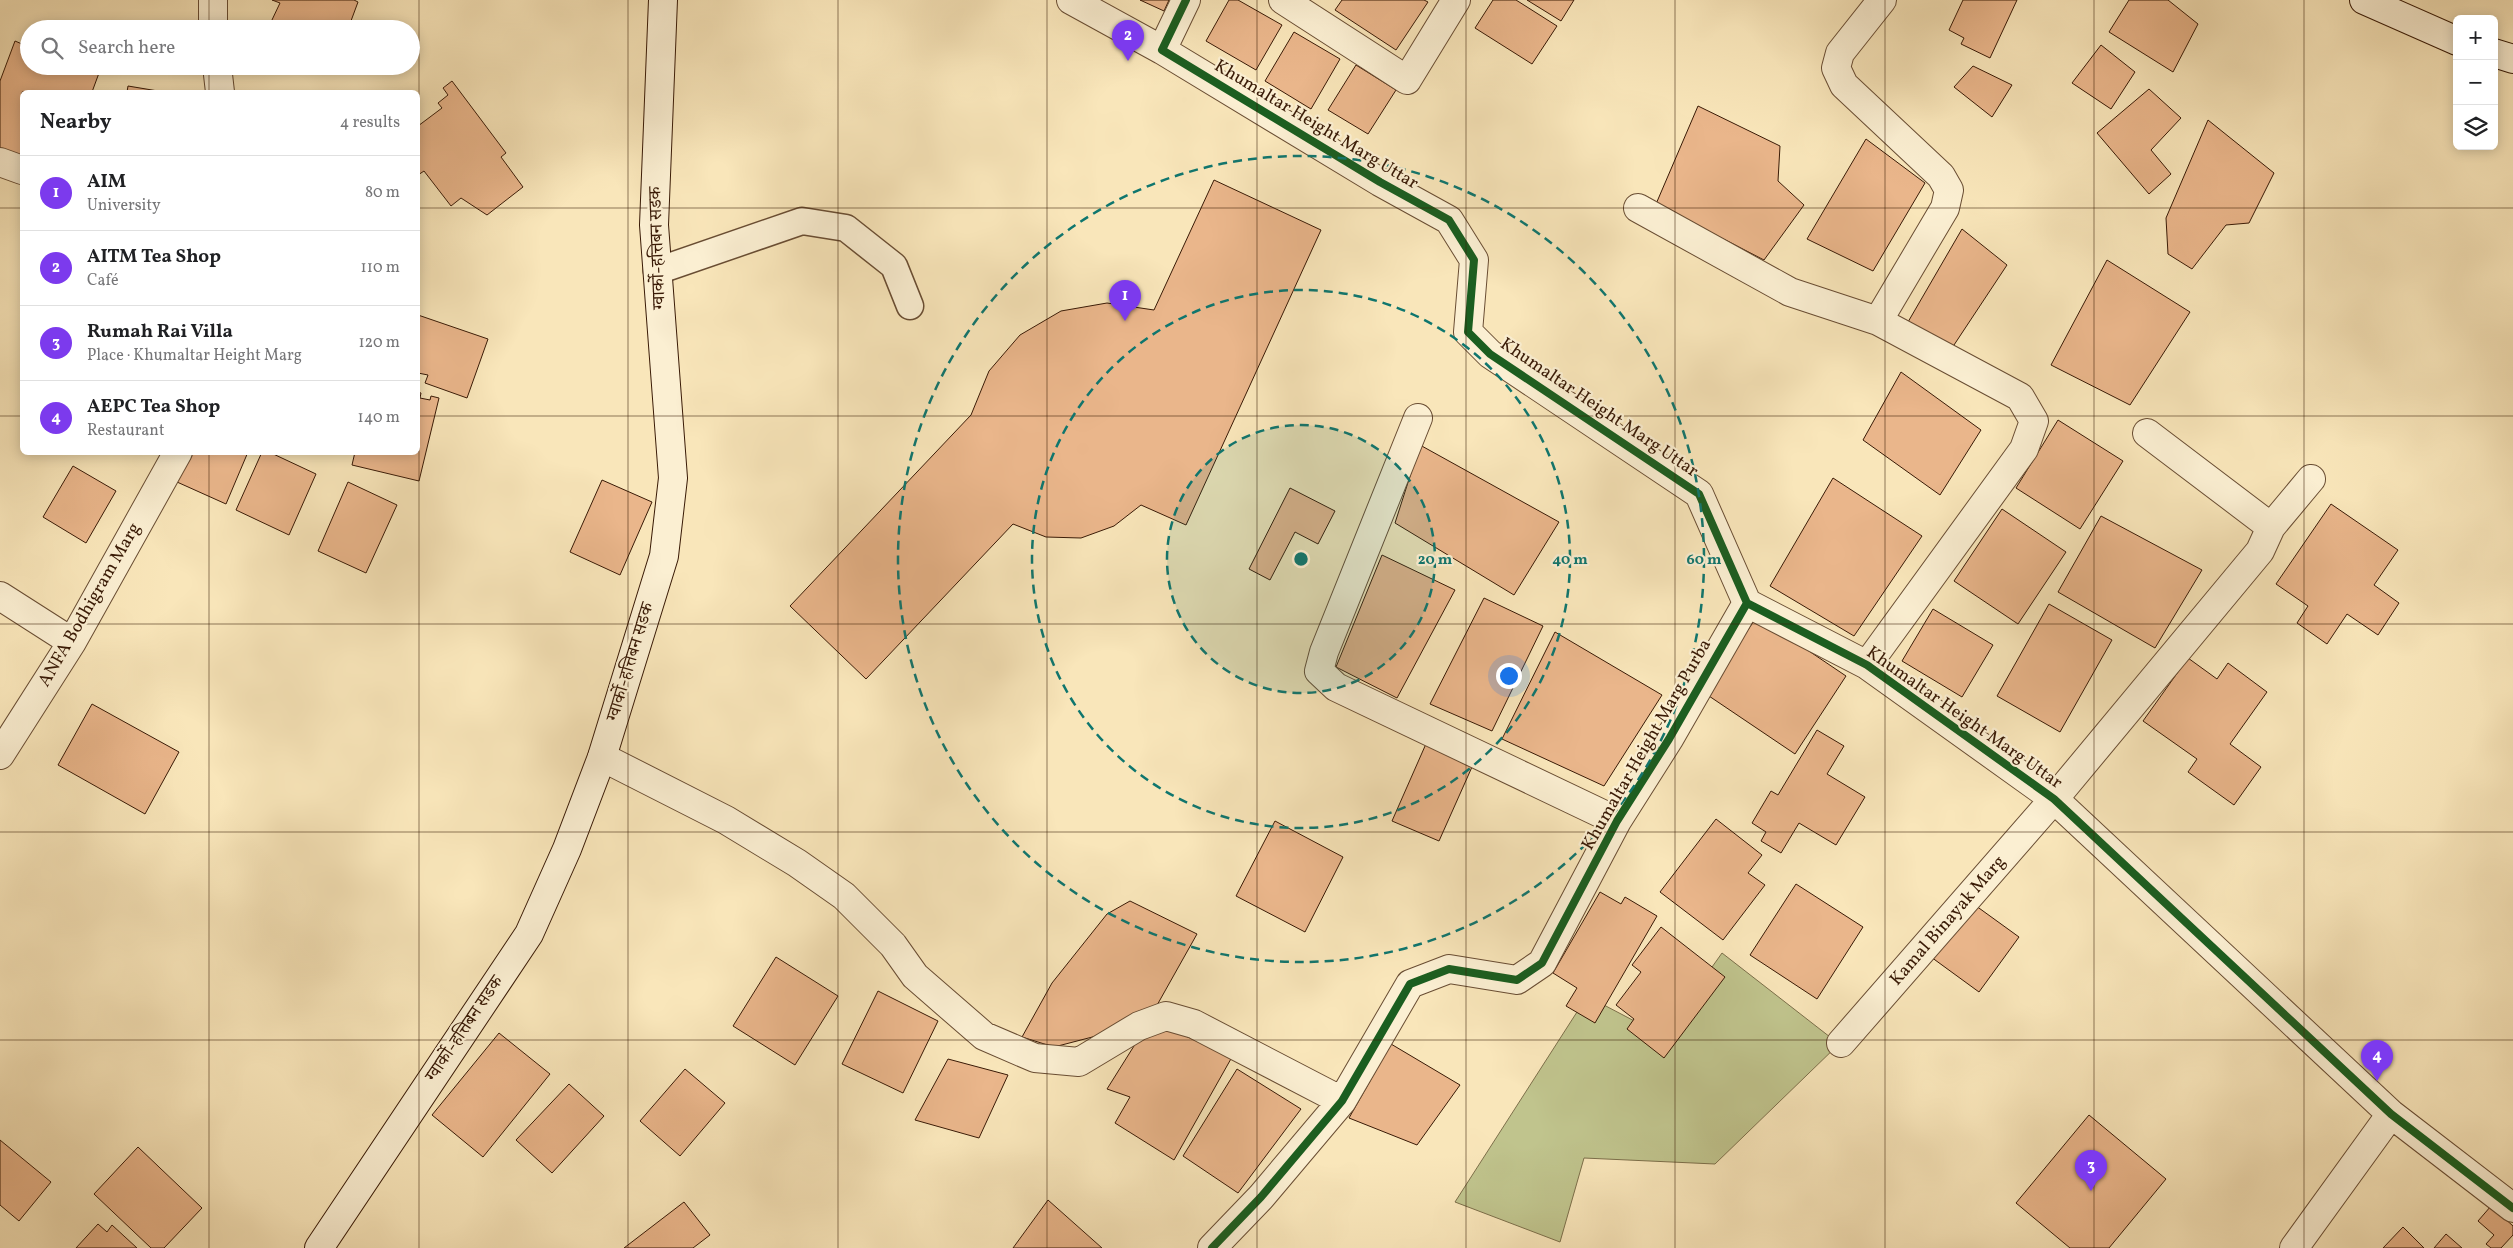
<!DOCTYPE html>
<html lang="en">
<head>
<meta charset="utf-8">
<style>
  body { margin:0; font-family:Vollkorn,"Noto Serif Devanagari",serif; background:#f6f6f6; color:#202124 }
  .controls { position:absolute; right:15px; top:15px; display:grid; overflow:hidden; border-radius:8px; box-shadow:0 2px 12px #0003 }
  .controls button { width:45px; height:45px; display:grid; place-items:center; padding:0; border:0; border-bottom:1px solid #e0e0e0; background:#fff; color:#202124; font:25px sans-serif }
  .you { position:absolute; left:1508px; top:675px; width:18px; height:18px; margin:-12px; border:4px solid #fff; border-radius:50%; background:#1a73e8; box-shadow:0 0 0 8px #1a73e833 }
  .badge { display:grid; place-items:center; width:32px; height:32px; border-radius:50%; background:#7c3aed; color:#fff; font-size:16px; font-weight:700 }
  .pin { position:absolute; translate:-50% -41px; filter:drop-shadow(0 1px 2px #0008) }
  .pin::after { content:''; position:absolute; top:26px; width:18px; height:15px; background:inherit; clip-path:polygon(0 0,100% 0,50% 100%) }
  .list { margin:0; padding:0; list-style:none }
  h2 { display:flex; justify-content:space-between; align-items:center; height:65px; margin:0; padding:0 20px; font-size:21px }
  h2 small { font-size:16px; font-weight:400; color:#757577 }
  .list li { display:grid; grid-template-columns:32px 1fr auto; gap:15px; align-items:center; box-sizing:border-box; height:75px; padding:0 20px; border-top:1px solid #e0e0e0 }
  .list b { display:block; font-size:19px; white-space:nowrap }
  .list p { margin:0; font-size:16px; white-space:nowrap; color:#757577 }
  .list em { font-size:16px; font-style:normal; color:#757577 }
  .icon { flex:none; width:28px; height:28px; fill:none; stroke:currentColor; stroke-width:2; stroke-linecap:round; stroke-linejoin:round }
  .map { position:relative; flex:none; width:2513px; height:1248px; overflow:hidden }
  .search { position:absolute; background:#fff; box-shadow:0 2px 12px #0003; left:20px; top:20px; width:400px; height:55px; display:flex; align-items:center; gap:12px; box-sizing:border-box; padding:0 18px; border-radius:28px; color:#757577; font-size:19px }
  .panel { position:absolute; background:#fff; box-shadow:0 2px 12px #0003; left:20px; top:90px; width:400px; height:365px; border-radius:8px }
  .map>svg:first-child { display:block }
</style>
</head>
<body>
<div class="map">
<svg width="2513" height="1248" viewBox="0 0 2513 1248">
  <rect width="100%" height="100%" fill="#f9e6ba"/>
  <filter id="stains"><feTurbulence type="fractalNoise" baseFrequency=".004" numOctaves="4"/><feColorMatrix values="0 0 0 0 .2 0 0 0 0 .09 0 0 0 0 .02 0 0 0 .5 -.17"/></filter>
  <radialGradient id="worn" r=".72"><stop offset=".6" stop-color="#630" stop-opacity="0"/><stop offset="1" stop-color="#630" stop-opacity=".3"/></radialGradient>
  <path fill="#c0c48d" stroke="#7c6f4a" d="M1722 953 1839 1044 1715 1164 1584 1158 1560 1242 1455 1202 1577 1012 1602 1004 1663 1036Z"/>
  <path fill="#eab68b" stroke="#391a06" d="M272 0H354L358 2 348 29H287L271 22 280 3Z
    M1140 0H1169L1164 11Z
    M1229 0H1238L1282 25 1256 70 1206 41Z
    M1342 0H1424L1428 2 1396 50 1335 10Z
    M1493 0H1516L1557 26 1532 64 1475 28Z
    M1527 0H1574L1561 21Z
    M1963 0H2017L1990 58 1961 44 1964 38 1949 30Z
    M2129 0H2168L2198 24 2173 72 2109 32Z
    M1294 32 1340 59 1311 109 1265 81Z
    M15 41 29 47V66H80L99 73 92 92H22V161L0 153V81Z
    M2101 45 2135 72 2111 109 2072 83Z
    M1356 65 1396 90 1368 134 1328 110Z
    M1973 66 2012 85 1992 117 1954 87Z
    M452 81 506 153 501 157 523 187 487 215 461 198 451 206 424 171 418 175V126L442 108 438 103 448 95 443 88Z
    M128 86 164 92H127Z
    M2149 89 2181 118 2151 150 2171 174 2149 194 2097 133Z
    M1698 106 1780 146 1778 181 1804 205 1764 260 1656 204Z
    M2208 120 2274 173 2249 223 2226 225 2192 269 2168 254 2166 218Z
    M1866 139 1925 183 1873 271 1807 239Z
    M1214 180 1321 230 1186 525 1141 505 1114 526 1081 538 1046 537 1013 524 866 679 790 606 971 415 989 371 1020 335 1061 311 1107 303 1154 310Z
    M1962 229 2007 265 1952 348 1908 322Z
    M2107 260 2190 312 2130 405 2051 365Z
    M418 315 488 339 467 398 425 383 428 375 418 373Z
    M1901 372 1981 430 1940 495 1863 440Z
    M418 392 421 393 420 398 430 400 431 396 439 398 419 481 352 465 355 452H418Z
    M2058 420 2123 461 2080 529 2016 488Z
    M1420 445 1559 522 1514 595 1395 523Z
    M190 452H248L226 504 177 482Z
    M262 452H269L316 474 289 535 236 510Z
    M73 466 116 491 86 543 43 517Z
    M1833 478 1922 536 1854 636 1770 586Z
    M602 480 652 502 620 575 570 552Z
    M348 482 397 505 366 573 318 551Z
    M1290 488 1335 511 1318 544 1295 532 1270 580 1249 569Z
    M2331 504 2398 550 2374 585 2399 603 2378 635 2347 614 2327 644 2297 623 2308 606 2276 584Z
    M2002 509 2066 552 2018 624 1954 581Z
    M2101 516 2202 570 2155 648 2058 592Z
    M1382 555 1455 590 1397 698 1336 667Z
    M1484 598 1543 626 1492 731 1430 704Z
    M2049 604 2112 640 2060 732 1997 696Z
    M1933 609 1993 645 1962 697 1902 661Z
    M1757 616 1846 676 1795 754 1706 694Z
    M1555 632 1662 695 1604 786 1502 739Z
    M2188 658 2217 679 2228 663 2267 692 2230 744 2261 767 2234 805 2188 772 2197 759 2143 721Z
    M92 704 179 752 145 814 58 765Z
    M1817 730 1844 746 1827 774 1865 797 1836 845 1799 823 1781 853 1761 841 1766 832 1752 823 1771 791 1778 795Z
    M1429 737 1476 758 1439 841 1392 821Z
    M1716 819 1762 855 1748 873 1765 885 1723 940 1660 892Z
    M1275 821 1343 857 1305 932 1236 896Z
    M1796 884 1863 927 1817 999 1750 955Z
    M1600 892 1621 904 1625 897 1657 916 1595 1023 1566 1006 1577 988 1553 973Z
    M1130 901 1197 934 1156 1007 1100 1035 1054 1047 1022 1037 1052 983 1107 914Z
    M1972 903 2019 937 1979 992 1931 957Z
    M1661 927 1725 977 1664 1058 1627 1029 1634 1019 1616 1005 1641 972 1632 965Z
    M776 957 838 996 795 1065 733 1026Z
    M878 991 938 1021 903 1093 842 1064Z
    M1168 1028 1232 1057 1174 1160 1115 1123 1130 1097 1107 1089 1139 1038Z
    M499 1033 550 1074 483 1157 432 1115Z
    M1391 1044 1460 1085 1417 1145 1349 1118Z
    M948 1059 1008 1075 979 1138 915 1120Z
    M685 1069 725 1103 680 1156 640 1121Z
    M1237 1069 1301 1109 1238 1193 1183 1156Z
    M569 1084 604 1116 552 1173 516 1140Z
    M2089 1115 2166 1179 2109 1248H2070L2016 1203Z
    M0 1140 51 1182 19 1221 0 1205Z
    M138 1147 202 1208 164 1248H151L94 1194Z
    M1048 1200 1102 1248H1013Z
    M684 1202 710 1235 693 1248H624Z
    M2491 1206 2513 1226V1235L2501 1248H2491L2486 1244 2494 1235 2478 1221Z
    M98 1224 107 1232 112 1225 137 1248H76Z
    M2403 1227 2424 1248H2383Z
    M2446 1234 2462 1248H2434Z"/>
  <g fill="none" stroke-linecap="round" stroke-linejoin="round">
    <g stroke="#694d33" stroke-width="29">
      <path id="service" d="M657 271 802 221 846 228 894 266 910 306"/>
    </g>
    <g stroke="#694d33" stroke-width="30">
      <path id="minor" d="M213 0V29
        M1071 0 1162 50
        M1186 0 1162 50 1380 182 1449 220 1474 260 1468 332 1490 354 1699 494 1747 603 1867 665 2054 799 2391 1114 2513 1208
        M1283 0 1407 80 1456 0
        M217 66 220 92
        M0 162 22 170
        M1638 208 1790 292 1878 321 2020 397 2034 421 2024 449 1867 665
        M1878 321 1945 208 1949 190 1941 176 1844 85 1836 68 1840 53 1882 0
        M1418 418 1324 652 1319 671 1336 687 1617 821
        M2271 527 2311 479
        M0 596 72 642
        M0 755 72 642 178 452
        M602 757 726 820 797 863 844 896 893 945 915 976 984 1036 1035 1058 1079 1062 1139 1026 1166 1016 1194 1024 1342 1101
        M1841 1043 2054 799 2260 551 2271 527 2147 433
        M1212 1248 1261 1197 1342 1101 1410 984 1449 969 1517 980 1542 963 1617 821 1669 739 1747 603
        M2294 1248 2391 1114"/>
    </g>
    <g stroke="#391a06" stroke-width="30">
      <path id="secondary" d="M2364 0 2457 41
        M2494 53 2513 59
        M319 1248 529 934 567 849 602 757 664 556 673 478 654 225 663 0"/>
    </g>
    <use href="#service" stroke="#fbefd2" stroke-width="26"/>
    <use href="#minor" stroke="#fbefd2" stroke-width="28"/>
    <use href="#secondary" stroke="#fbefd2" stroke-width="28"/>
    <g stroke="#fbefd2" stroke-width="11">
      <path id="cycleway" d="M1186 0 1162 50 1380 182 1449 220 1474 260 1468 332 1490 354 1699 494 1747 603 1867 665 2054 799 2391 1114 2513 1208
        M1212 1248 1261 1197 1342 1101 1410 984 1449 969 1517 980 1542 963 1617 821 1669 739 1747 603"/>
    </g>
    <use href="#cycleway" stroke="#1b5e20" stroke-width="8"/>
  </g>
  <path fill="none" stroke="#391a06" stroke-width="1" stroke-opacity="0.55" d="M209 0V29M419 0V1248M628 0V1248M838 0V1248M1047 0V1248M1257 0V1248M1466 0V1248M1675 0V1248M1885 0V1248M2094 0V1248M2304 0V1248M209 66V92M0 208H22M418 208H2513M0 416H22M418 416H2513M209 452V1248M0 624H2513M0 832H2513M0 1040H2513"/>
  <circle cx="1301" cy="559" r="134" fill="#0f766e" fill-opacity=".12"/>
  <g fill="none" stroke="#0f766e" stroke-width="2.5" stroke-dasharray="9 6">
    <circle cx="1301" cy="559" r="134"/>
    <circle cx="1301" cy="559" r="269"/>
    <circle cx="1301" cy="559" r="403"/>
  </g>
  <g text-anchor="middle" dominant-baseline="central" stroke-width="4.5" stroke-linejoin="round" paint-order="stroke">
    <g font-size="18" fill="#391a06" stroke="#fbefd2">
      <text transform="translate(1316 125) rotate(31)">Khumaltar Height Marg Uttar</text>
      <text transform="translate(658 248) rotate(-92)">ग्वार्को-हत्तिबन सडक</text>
      <text transform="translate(1599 408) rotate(34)">Khumaltar Height Marg Uttar</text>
      <text transform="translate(90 605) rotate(-60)">ANFA Bodhigram Marg</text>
      <text transform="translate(631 662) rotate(-73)">ग्वार्को-हत्तिबन सडक</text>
      <text transform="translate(1964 718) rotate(35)">Khumaltar Height Marg Uttar</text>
      <text transform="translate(1647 745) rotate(-60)">Khumaltar Height Marg Purba</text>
      <text transform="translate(1948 921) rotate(-49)">Kamal Binayak Marg</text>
      <text transform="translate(465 1029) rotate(-56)">ग्वार्को-हत्तिबन सडक</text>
    </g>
  </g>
  <circle cx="1301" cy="559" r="8" fill="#0f766e" stroke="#fbefd2" stroke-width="2.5"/>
  <g font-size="15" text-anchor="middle" font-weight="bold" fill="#0f766e" stroke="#fbefd2" stroke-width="4.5" stroke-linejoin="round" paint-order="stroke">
    <text x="1435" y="564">20 m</text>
    <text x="1570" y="564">40 m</text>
    <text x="1704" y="564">60 m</text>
  </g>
  <rect width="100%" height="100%" filter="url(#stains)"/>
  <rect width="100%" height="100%" fill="url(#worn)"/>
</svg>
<div class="controls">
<button>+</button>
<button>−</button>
<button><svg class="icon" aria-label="layers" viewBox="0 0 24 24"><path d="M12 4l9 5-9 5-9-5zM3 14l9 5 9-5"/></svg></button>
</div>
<div class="you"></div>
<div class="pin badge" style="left:1125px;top:321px">1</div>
<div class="pin badge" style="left:1128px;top:61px">2</div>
<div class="pin badge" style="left:2091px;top:1191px">3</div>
<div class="pin badge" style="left:2377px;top:1081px">4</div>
<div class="search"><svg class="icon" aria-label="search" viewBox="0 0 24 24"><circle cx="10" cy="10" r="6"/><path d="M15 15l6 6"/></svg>Search here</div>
<section class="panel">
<h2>Nearby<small>4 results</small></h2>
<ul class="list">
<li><span class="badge">1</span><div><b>AIM</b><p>University</p></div><em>80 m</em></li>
<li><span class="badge">2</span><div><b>AITM Tea Shop</b><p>Café</p></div><em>110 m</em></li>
<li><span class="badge">3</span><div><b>Rumah Rai Villa</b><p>Place · Khumaltar Height Marg</p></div><em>120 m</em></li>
<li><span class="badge">4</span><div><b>AEPC Tea Shop</b><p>Restaurant</p></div><em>140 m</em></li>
</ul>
</section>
</div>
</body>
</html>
